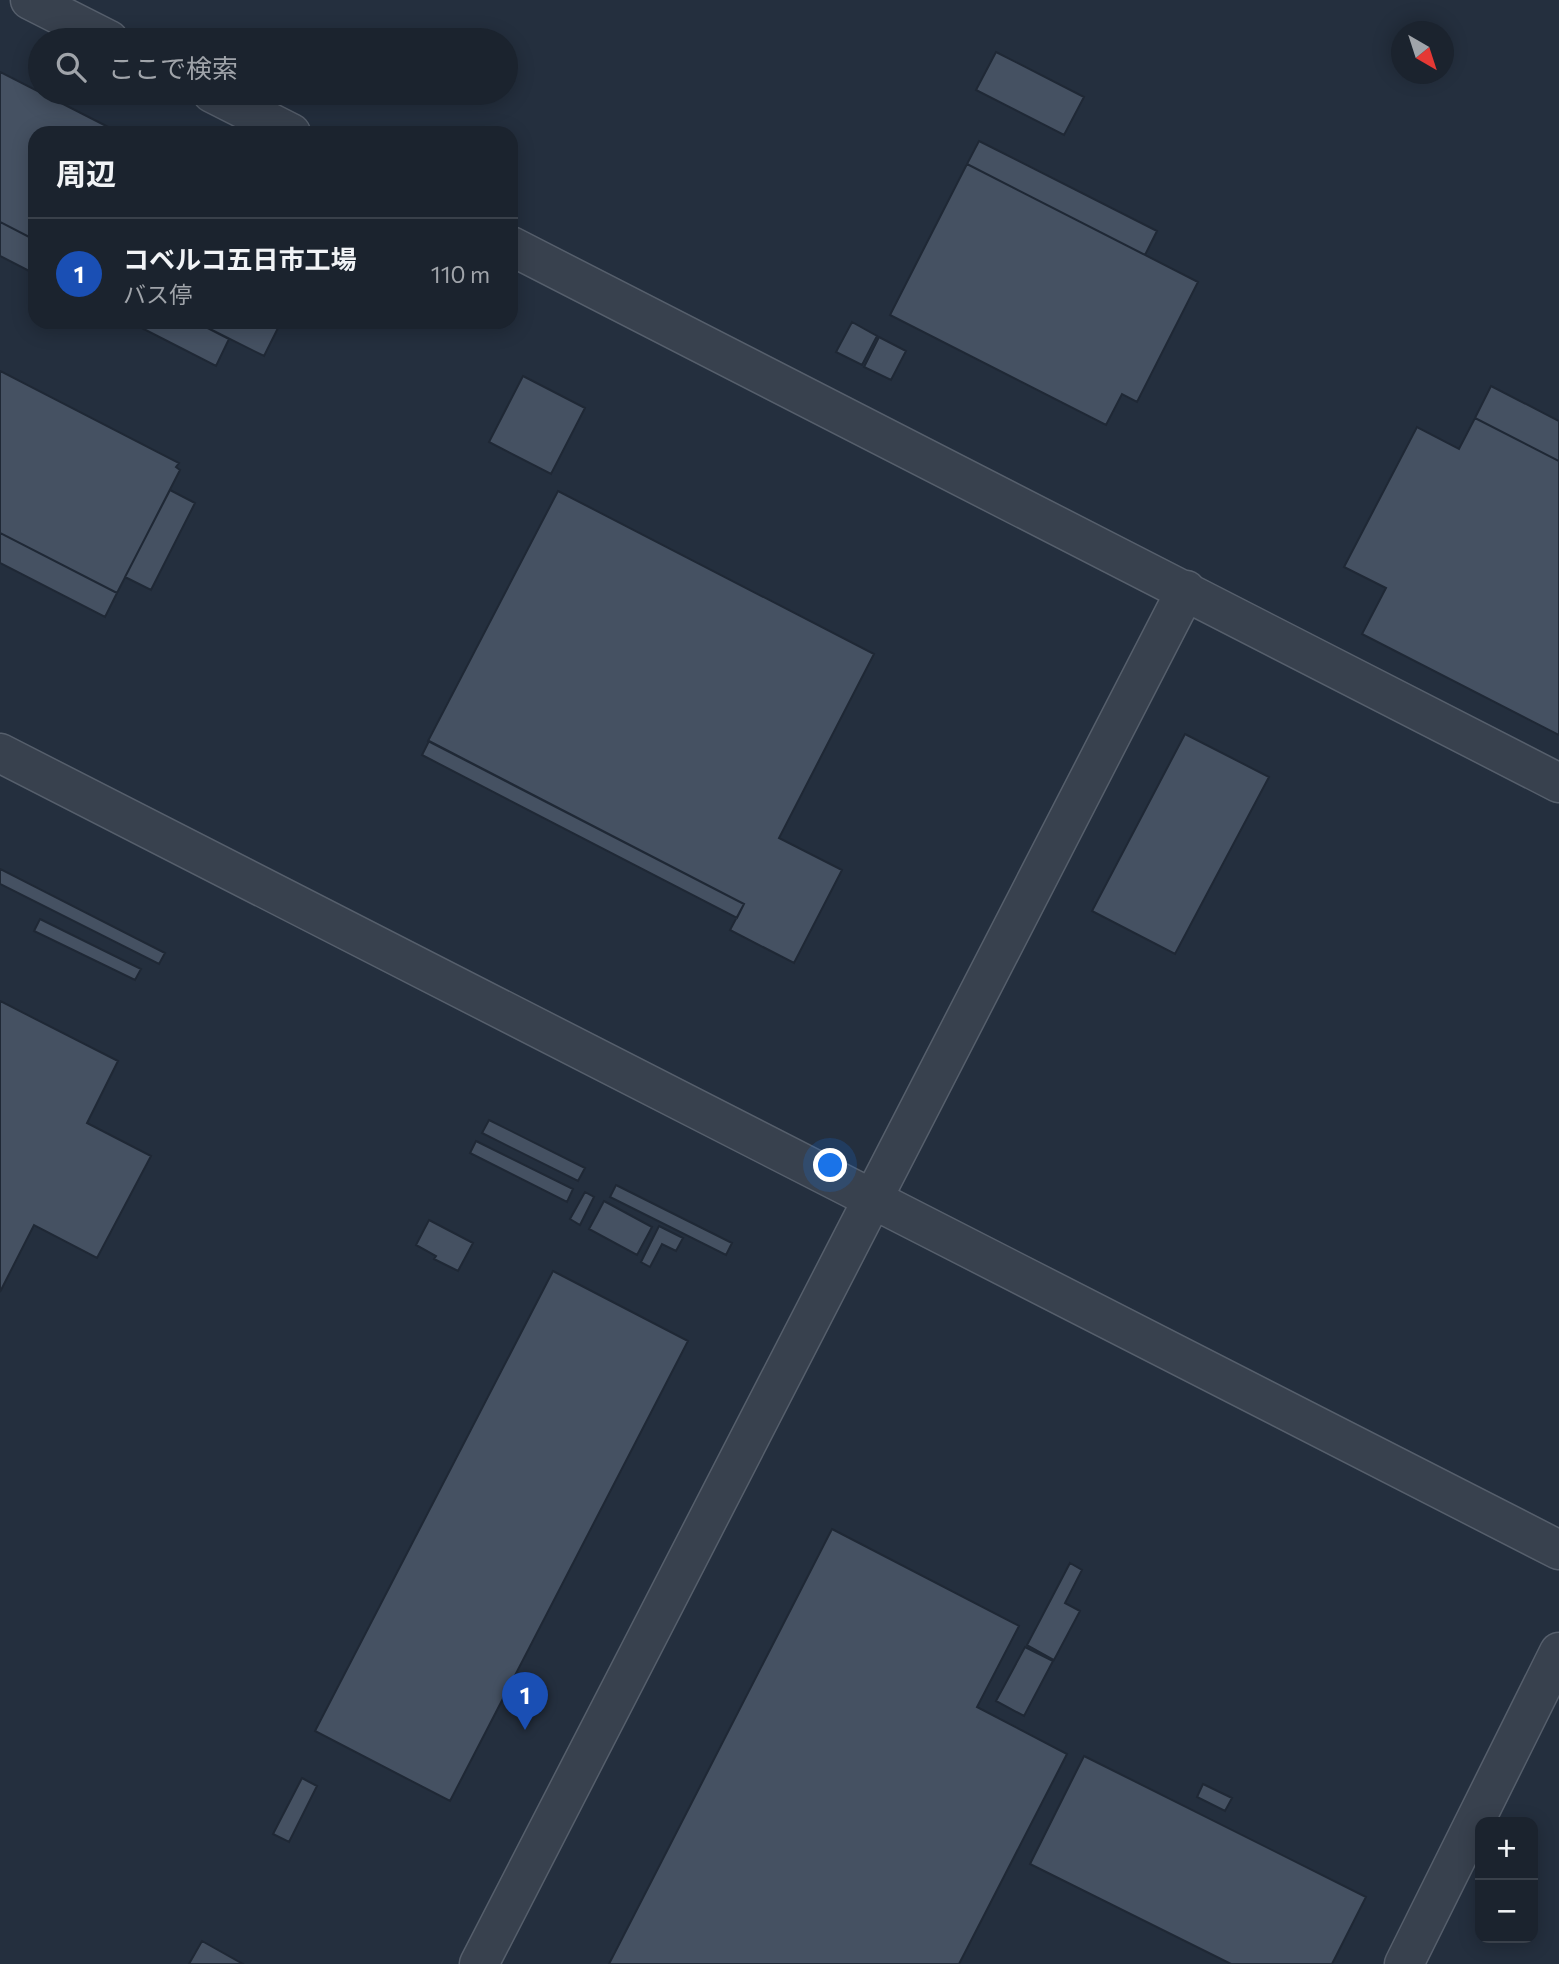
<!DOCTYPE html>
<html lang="ja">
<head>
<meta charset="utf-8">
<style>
  body { margin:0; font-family:Commissioner,"Noto Sans JP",sans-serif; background:#282f3a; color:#f1f3f6 }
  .controls { position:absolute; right:21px; bottom:21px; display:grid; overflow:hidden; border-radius:14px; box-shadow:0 4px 18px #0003 }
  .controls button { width:63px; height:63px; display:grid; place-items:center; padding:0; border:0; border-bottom:2px solid #39404a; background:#1b232e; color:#f1f3f6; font:35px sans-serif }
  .compass { position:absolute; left:1391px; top:21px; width:63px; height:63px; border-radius:50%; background:#1b232e; box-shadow:0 4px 18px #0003; rotate:141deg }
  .you { position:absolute; left:831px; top:1166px; width:24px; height:24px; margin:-18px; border:5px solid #fff; border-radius:50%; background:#1a73e8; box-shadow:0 0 0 10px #1a73e833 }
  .badge { display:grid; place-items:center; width:46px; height:46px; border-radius:50%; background:#8bbbb9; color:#fff; font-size:23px; font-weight:700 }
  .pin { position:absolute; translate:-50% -58px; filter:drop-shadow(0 2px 4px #0008) }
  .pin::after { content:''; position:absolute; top:37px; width:24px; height:21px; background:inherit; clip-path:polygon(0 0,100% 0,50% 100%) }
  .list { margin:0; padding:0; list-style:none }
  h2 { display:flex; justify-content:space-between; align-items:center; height:91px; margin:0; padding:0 28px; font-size:30px }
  h2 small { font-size:23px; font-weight:400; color:#a0a4aa }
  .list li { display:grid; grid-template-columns:46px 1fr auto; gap:21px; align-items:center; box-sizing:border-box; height:112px; padding:0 28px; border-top:2px solid #39404a }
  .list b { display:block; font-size:26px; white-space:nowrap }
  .list p { margin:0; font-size:23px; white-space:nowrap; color:#a0a4aa }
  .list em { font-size:23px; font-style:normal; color:#a0a4aa }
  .icon { flex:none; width:38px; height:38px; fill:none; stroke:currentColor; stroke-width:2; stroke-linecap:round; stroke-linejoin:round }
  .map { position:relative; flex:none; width:1559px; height:1964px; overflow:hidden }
  .search { position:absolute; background:#1b232e; box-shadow:0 4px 18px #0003; left:28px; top:28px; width:490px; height:77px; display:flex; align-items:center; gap:18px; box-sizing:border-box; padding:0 24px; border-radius:38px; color:#a0a4aa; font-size:26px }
  .panel { position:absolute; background:#1b232e; box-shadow:0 4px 18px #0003; left:28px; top:126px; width:490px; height:203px; border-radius:21px }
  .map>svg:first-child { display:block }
</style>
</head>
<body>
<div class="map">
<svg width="1559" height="1964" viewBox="0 0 1559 1964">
  <rect width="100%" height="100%" fill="#242f3e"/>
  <path fill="#455162" stroke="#1f2835" stroke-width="2" d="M996 52 1084 97 1064 135 976 90Z
    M0 72 120 133H35V240L0 222Z
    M979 141 1157 231 1145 255 967 164Z
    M967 164 1198 282 1137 402 1122 394 1106 425 890 315Z
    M0 222 35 240V274L0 256Z
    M130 322H196L229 339 216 366Z
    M196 322H281L264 356Z
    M852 322 877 336 862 365 836 352Z
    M879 337 906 351 891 380 864 367Z
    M0 371 179 463 176 467 180 470 117 593 0 533Z
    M523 376 585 408 551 474 489 442Z
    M1491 386 1559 421V461L1475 418Z
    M1475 418 1559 461V735L1362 634 1386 588 1344 567 1417 427 1459 449Z
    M170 490 195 503 151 590 125 577Z
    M558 491 874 654 779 838 842 870 794 963 730 930 744 904 428 741Z
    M0 533 117 593 105 617 0 563Z
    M1185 734 1269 777 1175 954 1092 911Z
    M429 741 744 904 737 918 422 755Z
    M0 869 165 953 159 964 0 884Z
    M40 919 141 969 135 980 34 931Z
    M0 1001 118 1061 87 1123 151 1156 97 1258 34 1225 0 1292Z
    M489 1120 585 1168 578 1181 482 1133Z
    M476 1141 573 1189 567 1202 470 1153Z
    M616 1185 732 1243 726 1255 610 1197Z
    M585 1192 594 1197 580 1225 570 1219Z
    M604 1201 652 1227 637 1255 589 1229Z
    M429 1220 473 1243 458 1271 434 1259 436 1256 416 1245Z
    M659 1226 683 1238 676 1251 662 1244 650 1267 641 1262Z
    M553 1271 688 1341 450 1801 315 1731Z
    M832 1529 1019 1626 977 1707 1067 1754 959 1964H609Z
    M1070 1563 1082 1570 1065 1603 1080 1611 1054 1660 1027 1645Z
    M1025 1647 1053 1661 1024 1716 996 1701Z
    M1084 1756 1366 1897 1332 1964H1231L1030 1864Z
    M302 1778 317 1786 289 1842 273 1834Z
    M1203 1784 1232 1798 1225 1811 1197 1797Z
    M202 1941 243 1964H189Z"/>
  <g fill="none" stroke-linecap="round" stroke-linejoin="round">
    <g stroke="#565f6c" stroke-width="41">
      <path id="tertiary" d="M30 0 109 40
        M212 93 291 133
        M511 246 1559 783
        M0 753 1559 1550
        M479 1964 1186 590
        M1404 1964 1559 1652"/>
    </g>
    <use href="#tertiary" stroke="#38414e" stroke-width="38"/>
  </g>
</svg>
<div class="controls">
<button>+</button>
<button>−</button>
</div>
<svg class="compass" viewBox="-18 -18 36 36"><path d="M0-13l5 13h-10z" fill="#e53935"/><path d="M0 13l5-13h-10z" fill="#a0a4aa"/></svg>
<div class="you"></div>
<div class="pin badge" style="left:525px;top:1730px;background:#1a4fb4">1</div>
<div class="search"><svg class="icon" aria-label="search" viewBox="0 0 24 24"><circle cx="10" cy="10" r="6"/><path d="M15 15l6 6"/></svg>ここで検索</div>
<section class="panel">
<h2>周辺<small></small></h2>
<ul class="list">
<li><span class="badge" style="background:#1a4fb4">1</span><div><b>コベルコ五日市工場</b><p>バス停</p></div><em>110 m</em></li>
</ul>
</section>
</div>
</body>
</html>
